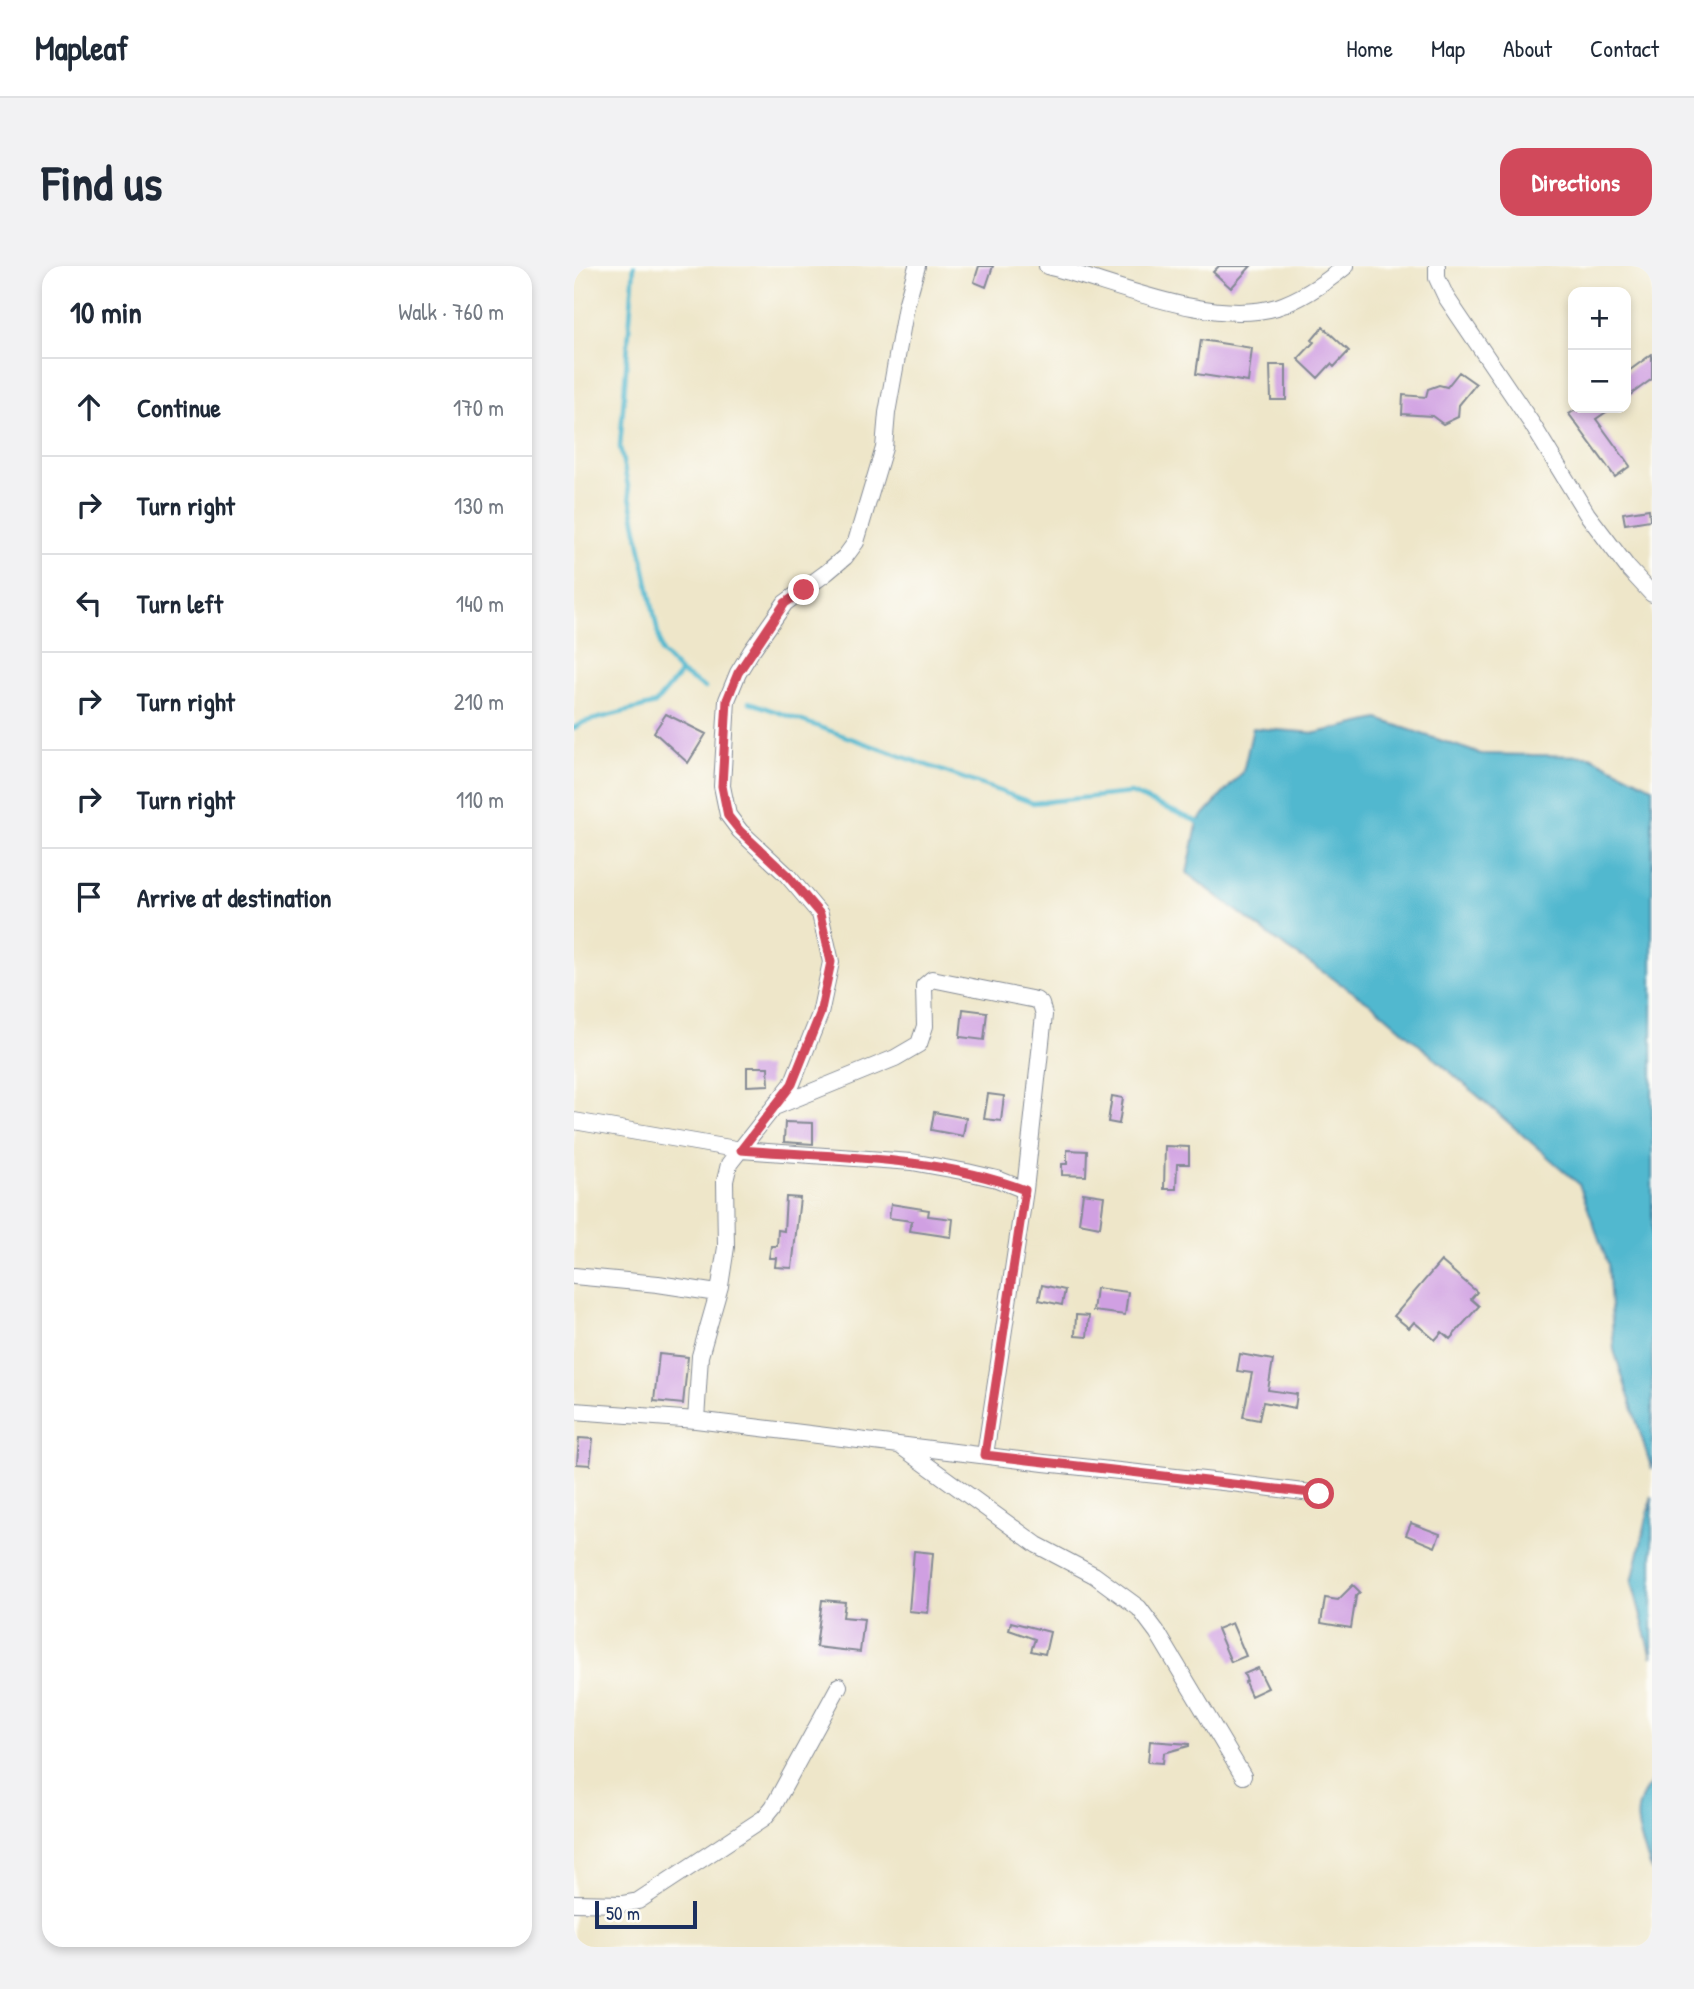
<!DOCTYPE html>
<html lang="en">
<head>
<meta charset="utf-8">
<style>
  body { margin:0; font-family:"Patrick Hand",sans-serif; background:#f2f2f3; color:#1f2937 }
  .controls { position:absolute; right:21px; top:21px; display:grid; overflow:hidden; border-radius:14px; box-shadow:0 4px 10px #0003 }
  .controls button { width:63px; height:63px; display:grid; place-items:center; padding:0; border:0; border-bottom:2px solid #e0e1e3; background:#fff; color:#1f2937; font:35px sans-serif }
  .scale { position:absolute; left:21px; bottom:18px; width:102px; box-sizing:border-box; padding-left:7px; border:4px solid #1b2f5e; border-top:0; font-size:19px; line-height:24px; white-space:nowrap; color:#1b2f5e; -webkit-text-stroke:5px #fdfcf7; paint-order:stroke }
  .stop { position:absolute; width:21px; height:21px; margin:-16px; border:5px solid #d1495b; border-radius:50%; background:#fff }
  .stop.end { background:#d1495b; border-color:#fff; box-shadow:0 2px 7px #0008 }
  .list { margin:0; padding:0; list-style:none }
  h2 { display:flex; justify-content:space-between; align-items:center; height:91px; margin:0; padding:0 28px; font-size:30px }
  h2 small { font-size:23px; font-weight:400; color:#747a83 }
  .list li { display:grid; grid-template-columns:46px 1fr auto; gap:21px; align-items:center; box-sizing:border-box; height:98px; padding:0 28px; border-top:2px solid #e0e1e3 }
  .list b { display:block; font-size:26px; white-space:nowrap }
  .list em { font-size:23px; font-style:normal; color:#747a83 }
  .icon { flex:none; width:38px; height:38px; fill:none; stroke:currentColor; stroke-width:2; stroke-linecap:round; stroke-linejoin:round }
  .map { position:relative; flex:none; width:1078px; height:1681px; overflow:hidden; border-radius:21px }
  header { display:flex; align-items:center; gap:42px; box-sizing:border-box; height:98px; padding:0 35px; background:#fff; border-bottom:2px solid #e0e1e3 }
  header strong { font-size:33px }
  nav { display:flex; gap:38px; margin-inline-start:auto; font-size:24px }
  .intro { display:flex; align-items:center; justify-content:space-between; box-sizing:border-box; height:168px; padding:0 42px }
  h1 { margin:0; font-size:49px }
  .button { padding:18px 32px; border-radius:21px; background:#d1495b; color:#fff; font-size:24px; font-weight:700 }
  main { display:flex; gap:42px; padding:0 42px }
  aside { flex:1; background:#fff; border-radius:21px; box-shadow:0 4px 10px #0003 }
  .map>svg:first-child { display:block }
</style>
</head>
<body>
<header>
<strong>Mapleaf</strong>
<nav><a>Home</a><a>Map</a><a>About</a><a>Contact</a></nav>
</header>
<div class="intro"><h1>Find us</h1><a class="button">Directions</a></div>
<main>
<aside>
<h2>10 min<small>Walk · 760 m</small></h2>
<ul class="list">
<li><svg class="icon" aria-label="ahead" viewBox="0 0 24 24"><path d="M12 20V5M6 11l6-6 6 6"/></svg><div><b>Continue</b></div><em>170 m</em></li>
<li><svg class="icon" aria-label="right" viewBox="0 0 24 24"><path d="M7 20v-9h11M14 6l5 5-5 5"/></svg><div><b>Turn right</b></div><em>130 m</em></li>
<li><svg class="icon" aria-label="left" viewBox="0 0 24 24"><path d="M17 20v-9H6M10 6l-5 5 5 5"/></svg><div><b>Turn left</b></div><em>140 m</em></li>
<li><svg class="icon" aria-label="right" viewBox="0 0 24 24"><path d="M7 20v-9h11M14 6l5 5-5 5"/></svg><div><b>Turn right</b></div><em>210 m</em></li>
<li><svg class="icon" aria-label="right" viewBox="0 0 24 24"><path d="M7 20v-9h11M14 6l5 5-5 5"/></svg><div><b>Turn right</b></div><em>110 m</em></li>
<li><svg class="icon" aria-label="arrive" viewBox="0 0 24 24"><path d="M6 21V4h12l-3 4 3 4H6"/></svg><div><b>Arrive at destination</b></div></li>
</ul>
</aside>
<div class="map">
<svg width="1078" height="1681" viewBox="0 0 1078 1681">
  <rect width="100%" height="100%" fill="#fdfcf7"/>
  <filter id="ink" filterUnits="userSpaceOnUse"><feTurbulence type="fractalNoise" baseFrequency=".0143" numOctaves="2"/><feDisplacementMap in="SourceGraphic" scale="14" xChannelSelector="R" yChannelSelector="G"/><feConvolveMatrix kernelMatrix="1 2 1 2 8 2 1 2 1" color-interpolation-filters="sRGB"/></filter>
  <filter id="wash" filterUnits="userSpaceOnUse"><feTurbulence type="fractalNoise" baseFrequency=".00686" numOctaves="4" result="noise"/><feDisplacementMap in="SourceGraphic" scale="28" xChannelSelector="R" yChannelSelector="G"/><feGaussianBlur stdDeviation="1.57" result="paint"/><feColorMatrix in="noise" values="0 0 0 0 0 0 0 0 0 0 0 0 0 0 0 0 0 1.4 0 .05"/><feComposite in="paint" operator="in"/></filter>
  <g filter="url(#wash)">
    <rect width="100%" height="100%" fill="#eee6c9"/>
    <path fill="#51b8cf" stroke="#367496" stroke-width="2" d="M804 453 907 488 1016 490 1078 521V1204L1040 1084 1034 998 1005 918 803 742 707 678 613 607 624 555 669 506 679 462 742 467Z
      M1078 1230V1391L1058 1316Z
      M1078 1517V1606C1068 1574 1051 1545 1078 1517Z"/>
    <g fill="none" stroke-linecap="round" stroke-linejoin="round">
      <path stroke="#51b8cf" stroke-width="4.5" d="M60 0 46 181 88 387 107 407 131 422
        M175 436 459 537 557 527 629 558
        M0 462 10 456 81 438 107 407"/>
    </g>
    <g id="blocks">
      <path fill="#d0a0e2" d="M405 0H419L412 21 400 16Z
        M645 0H677L657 22 639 6Z
        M749 61 775 85 760 101 757 98 744 112 724 93 740 76 738 74Z
        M627 74 678 82 674 116 622 108Z
        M1078 88V113L1052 132V107Z
        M696 99H712V134H697Z
        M885 106 902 118 885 139 884 151 869 158 858 150 828 148 829 129 852 131 854 123 865 119 873 121Z
        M1005 142H1038L1022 153 1056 200 1041 211 995 148Z
        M1075 243 1076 254 1051 258 1049 247Z
        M92 448 132 468 114 497 80 466Z
        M389 743 413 746 410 774 386 771Z
        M173 801H194L195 819 173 820Z
        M414 828 430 830 427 855 410 853Z
        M538 830 549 832 545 858 534 856Z
        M360 846 392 852 389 870 357 864Z
        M211 856 239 857V878L210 876Z
        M591 880 615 881V898H603L602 923H590Z
        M493 884 513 885 512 910 488 909V898H493Z
        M509 927 530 930 526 961 505 957Z
        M212 931 226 932 218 1002 201 1001 202 992H195L197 980H203L204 964 210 965Z
        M317 938 355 944 354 950 379 953 377 971 336 965 338 955 315 952Z
        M867 995 903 1026 897 1033 905 1040 876 1073 868 1066 861 1074 840 1056 835 1062 820 1050Z
        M468 1019 491 1024 488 1039 465 1034Z
        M522 1022 554 1026 551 1049 519 1045Z
        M502 1049 515 1050 513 1071 501 1070Z
        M85 1088 114 1091 109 1138 80 1135Z
        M666 1088 699 1094 694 1124 723 1128 721 1142 689 1136 685 1154 669 1151 678 1107 663 1105Z
        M5 1172 19 1173 16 1199 3 1198Z
        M837 1257 866 1268 861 1281 832 1269Z
        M340 1285 359 1287 354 1347 335 1345Z
        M779 1319 786 1326 782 1330 777 1362 747 1357 751 1332 764 1334Z
        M248 1334 271 1336 269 1351 290 1353 286 1386 242 1381Z
        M437 1356 476 1366 471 1388 457 1385 461 1373 435 1364Z
        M658 1357 672 1390 657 1396 643 1363Z
        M684 1402 694 1422 677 1430 671 1416 673 1415 670 1408Z
        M576 1475 615 1478V1480L590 1487 589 1497 574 1496Z"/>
    </g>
  </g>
  <g filter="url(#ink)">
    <use href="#blocks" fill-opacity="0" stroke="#848a94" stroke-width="2"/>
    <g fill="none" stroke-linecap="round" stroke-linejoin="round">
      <g stroke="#848a94" stroke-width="18">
        <path id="minor" d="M473 0C539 16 635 61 703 41 728 33 751 17 772 0
          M863 0V12L872 31 958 158 1013 248 1054 302 1078 328
          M203 840 321 792 345 778 351 760 350 720 358 713 462 734 467 738 470 749 451 924
          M0 855 167 884 338 896 393 906 423 913 451 924 411 1189
          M0 1010 84 1018 143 1027
          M0 1145 122 1154 470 1197 658 1217 745 1228
          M122 1154 126 1090 146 1020 152 981 151 915 155 898 218 818 246 748 257 696 246 648 213 609 166 565 154 549 148 520 153 434 164 407 178 384 211 337 252 307 271 291 282 276 310 182 313 147 332 40 343 0
          M328 1181 463 1279 520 1309 565 1342 583 1366 669 1510
          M0 1637 48 1638 64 1635 190 1552 199 1541 265 1420"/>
      </g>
      <use href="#minor" stroke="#fff" stroke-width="16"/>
    </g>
  </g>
  <g fill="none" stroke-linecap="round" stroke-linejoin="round" filter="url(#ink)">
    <path stroke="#d1495b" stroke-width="9" d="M230 324 211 337 164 407 153 434 148 520 154 550 166 565 213 609 246 648 257 696 246 748 218 818 167 884C262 891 361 890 451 924L411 1189 745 1228"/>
  </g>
</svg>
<div class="controls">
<button>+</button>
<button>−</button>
</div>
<div class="scale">50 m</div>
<div class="stop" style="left:745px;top:1228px"></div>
<div class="stop end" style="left:230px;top:324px"></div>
</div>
</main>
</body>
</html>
